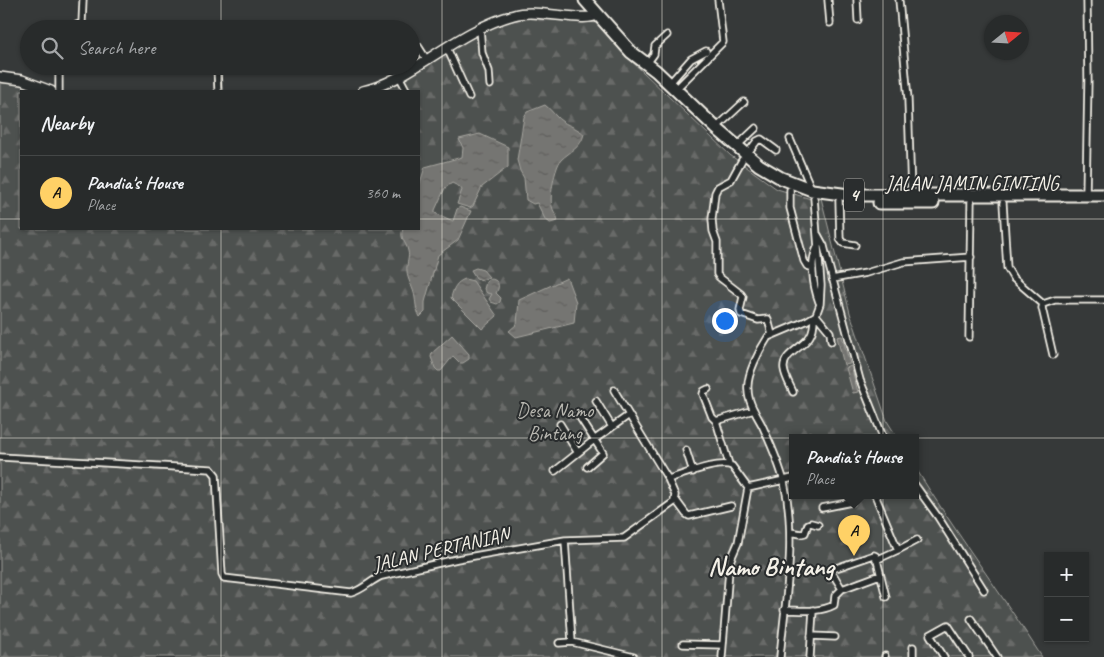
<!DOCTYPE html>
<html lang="en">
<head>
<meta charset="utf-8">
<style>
  body { margin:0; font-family:Caveat,sans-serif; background:#303333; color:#f1f3f6 }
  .controls { position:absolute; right:15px; bottom:15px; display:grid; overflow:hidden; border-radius:0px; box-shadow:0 1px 4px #0004 }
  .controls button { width:45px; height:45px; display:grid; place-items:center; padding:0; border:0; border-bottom:1px solid #444747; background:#282b2b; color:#f1f3f6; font:25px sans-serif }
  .compass { position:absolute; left:984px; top:15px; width:45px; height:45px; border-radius:50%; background:#282b2b; box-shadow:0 1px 4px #0004; rotate:72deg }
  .you { position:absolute; left:724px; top:320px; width:18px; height:18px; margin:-12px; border:4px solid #fff; border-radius:50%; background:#1a73e8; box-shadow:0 0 0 8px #1a73e833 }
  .badge { display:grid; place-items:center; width:32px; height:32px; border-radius:50%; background:#ffd166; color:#111; font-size:16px; font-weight:700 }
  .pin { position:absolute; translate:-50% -41px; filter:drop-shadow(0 1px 2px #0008) }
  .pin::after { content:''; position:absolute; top:26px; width:18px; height:15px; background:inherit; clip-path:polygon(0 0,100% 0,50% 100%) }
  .popup { position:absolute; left:789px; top:434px; width:130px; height:65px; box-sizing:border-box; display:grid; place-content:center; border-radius:0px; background:#282b2b; filter:drop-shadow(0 1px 4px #0005); font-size:16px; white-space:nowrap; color:#a5a7a9 }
  .popup b { font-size:19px; color:#f1f3f6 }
  .popup::after { content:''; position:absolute; left:50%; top:100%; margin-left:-10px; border:10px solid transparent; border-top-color:#282b2b }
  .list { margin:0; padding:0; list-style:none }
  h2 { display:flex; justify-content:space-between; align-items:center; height:65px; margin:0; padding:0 20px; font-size:21px }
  h2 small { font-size:16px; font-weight:400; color:#a5a7a9 }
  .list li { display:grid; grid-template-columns:32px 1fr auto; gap:15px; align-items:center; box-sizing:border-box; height:75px; padding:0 20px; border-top:1px solid #444747 }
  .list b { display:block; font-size:19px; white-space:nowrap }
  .list p { margin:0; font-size:16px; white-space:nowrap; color:#a5a7a9 }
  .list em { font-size:16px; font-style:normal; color:#a5a7a9 }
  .icon { flex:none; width:28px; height:28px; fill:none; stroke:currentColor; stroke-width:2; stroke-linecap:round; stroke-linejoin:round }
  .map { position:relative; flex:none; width:1104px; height:657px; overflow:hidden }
  .search { position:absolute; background:#282b2b; box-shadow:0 1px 4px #0004; left:20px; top:20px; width:400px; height:55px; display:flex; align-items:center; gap:12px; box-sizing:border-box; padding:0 18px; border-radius:28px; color:#a5a7a9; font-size:19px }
  .panel { position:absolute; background:#282b2b; box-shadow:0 1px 4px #0004; left:20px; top:90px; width:400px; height:140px; border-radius:0px }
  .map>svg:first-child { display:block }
</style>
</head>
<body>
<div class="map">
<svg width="1104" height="657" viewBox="0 0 1104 657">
  <defs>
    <pattern id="forest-firs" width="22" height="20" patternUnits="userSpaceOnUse" patternTransform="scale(1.25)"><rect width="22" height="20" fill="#4e514f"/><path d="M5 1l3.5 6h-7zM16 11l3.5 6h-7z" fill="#686a68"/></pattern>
    <pattern id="water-ripples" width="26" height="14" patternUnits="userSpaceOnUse" patternTransform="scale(1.25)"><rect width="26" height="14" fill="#757572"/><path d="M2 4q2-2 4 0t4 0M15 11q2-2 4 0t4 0" fill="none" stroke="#5f5e5c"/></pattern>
  </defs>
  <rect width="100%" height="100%" fill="#363939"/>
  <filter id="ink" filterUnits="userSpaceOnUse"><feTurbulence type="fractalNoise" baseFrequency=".02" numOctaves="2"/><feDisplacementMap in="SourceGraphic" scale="10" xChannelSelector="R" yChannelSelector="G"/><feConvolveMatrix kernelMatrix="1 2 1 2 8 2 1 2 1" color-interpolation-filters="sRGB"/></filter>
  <g filter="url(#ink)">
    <path fill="url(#forest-firs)" stroke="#a1a19c" d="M527 18 599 23 622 52 730 155 777 189 811 199 813 204 821 198 850 313 887 421 897 437H793V495H915V467C955 532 1001 593 1042 657H0V78L50 91H21V229H419V91H373L488 28 513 19Z"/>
    <path fill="url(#water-ripples)" stroke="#a8a7a1" d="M545 105C552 110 556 118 563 122 570 126 577 128 584 134 581 148 570 151 561 160 555 167 549 197 552 206 553 212 557 214 558 221L550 223 545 219 537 203 533 204 526 200 524 178 520 171 517 160 524 117 527 112Z
      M480 134 508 147V167L482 187 473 206 470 208 457 204 462 190 460 187 452 183 445 188 435 210V213L453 221 457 209 460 207 471 211 458 240 438 255 425 302V312L420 317C416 309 416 305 415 298 414 288 407 280 407 271 406 264 410 257 408 251 406 241 399 239 403 229H419V186L425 167 462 157 463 148 459 139Z
      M476 268 483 270 489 277 482 280 476 278 471 270Z
      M567 278 576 302 574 323 516 337 509 331 517 324 519 300Z
      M465 279 473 281 497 316 482 329 451 298C453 289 456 282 465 279Z
      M490 279C498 279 501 286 496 293L501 298 500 302 497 304 491 302 489 299 492 294 487 293 484 289 486 282Z
      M452 335 469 354V359L463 363H460L453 356 441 371H438L435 368 431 357 432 353Z
      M842 336 850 364 844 365 837 337Z
      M851 366 858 392 853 393 846 368Z"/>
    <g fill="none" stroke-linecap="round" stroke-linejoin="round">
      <g stroke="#f4f1e8" stroke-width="9">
        <path id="street" d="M828 0 830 23
          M857 0 858 20
          M899 0 908 99 911 195
          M216 27V29
          M480 28 482 53 489 71 490 85
          M66 29 82 23 83 0
          M418 46 427 60
          M447 48 469 97
          M411 56 417 66
          M646 65 654 54 655 46 667 35
          M59 66V91
          M217 66 218 91
          M399 76 407 91
          M669 84 691 59 706 51
          M676 89 723 42 718 0
          M716 128 744 102
          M790 139 811 188
          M736 147 756 128
          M747 154 757 141 761 139 776 150
          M742 160 731 180 718 187 715 193 712 219 713 231 717 242V274L719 277 741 294 743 297 740 310 741 314 758 320 768 319 772 335
          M790 190V208L804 261 807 266 813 268
          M1086 195 1088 81 1087 0
          M839 201 840 239 843 243 855 245
          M1003 203 1007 268 1013 278 1043 304
          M818 235 824 246 828 262 860 380 883 437
          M818 246C809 261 813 286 819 302
          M832 279 866 273 903 262 971 257
          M816 315 830 332 831 341
          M969 337 971 202
          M1053 355 1042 308 1043 304 1055 300H1104
          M708 389 704 391 703 394 712 417 716 421 754 410
          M614 390 629 415
          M793 392C790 385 785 377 784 369 782 354 803 348 810 336 814 330 814 323 814 317
          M596 401 612 427
          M577 413 603 453 587 467
          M716 421 729 464
          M560 424 578 453
          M810 436 811 437
          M686 450 693 472
          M0 457 211 469 216 475 222 574 224 578 351 593C363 590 371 580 382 576L457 559 565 540 624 538 674 502 675 495 668 479C683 475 718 460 732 466L748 488 793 478
          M555 471 594 440 629 415 668 479
          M915 485 938 517 984 590
          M875 495 898 550 876 560
          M675 499 686 514 689 516 731 506
          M822 508 852 502 853 500 851 495
          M790 532 801 534 805 533 808 524 811 523 818 525
          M565 540 572 642 634 657
          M898 550 917 540
          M842 589 833 574V569L874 555 876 556 886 597
          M784 610C801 610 819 613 834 605L835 596 842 589 880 575
          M971 619 997 657
          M811 636 835 637
          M559 643 572 642
          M683 644 723 645
          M913 647V657
          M885 656V657
          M722 657 729 570 731 559 738 543 748 488
          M780 657C785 600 797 539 784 482 779 462 770 443 762 425 756 414 748 402 748 390 746 375 760 349 768 337L806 321 816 315 820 304 821 285 814 198
          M810 657 813 610
          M944 657 930 635 948 625 969 657"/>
      </g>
      <g stroke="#f4f1e8" stroke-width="12">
        <path id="secondary" d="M0 77 22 80 51 91
          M363 91C385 86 406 73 425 61 453 43 481 24 514 15 537 8 584 23 597 15"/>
      </g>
      <g stroke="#f4f1e8" stroke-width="15">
        <path id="highway" d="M585 0 631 52 656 71 716 128 759 165 781 178 812 190 849 195H1104
          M879 203H933"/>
      </g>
      <use href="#street" stroke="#2a2d2e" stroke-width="5.5"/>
      <use href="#secondary" stroke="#2a2d2e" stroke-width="9"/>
      <use href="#highway" stroke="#2a2d2e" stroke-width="11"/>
    </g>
  </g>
  <path fill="none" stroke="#f4f1e8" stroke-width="1" stroke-opacity="0.55" d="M221 0V29M442 0V657M662 0V657M883 0V657M221 66V91M0 219H21M419 219H1104M221 229V657M0 438H1104"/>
  <g text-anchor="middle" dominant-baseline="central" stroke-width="4" stroke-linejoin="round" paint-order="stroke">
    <rect fill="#2a2d2e" stroke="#b7b6b0" stroke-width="1" x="844" y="178.5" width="20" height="33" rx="4"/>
    <g font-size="19" font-weight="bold" fill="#f4f1e8">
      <text x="854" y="195">4</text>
    </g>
    <g font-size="20" fill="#f4f1e8" stroke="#2a2d2e">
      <text x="972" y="183">JALAN JAMIN GINTING</text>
      <text transform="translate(441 549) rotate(-13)">JALAN PERTANIAN</text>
    </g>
    <g font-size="20" fill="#bab9b2" stroke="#2a2d2e">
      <text x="555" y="410">Desa Namo<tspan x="555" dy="23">Bintang</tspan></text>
    </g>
    <g font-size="25" font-weight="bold" fill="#f4f1e8" stroke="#2a2d2e">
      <text x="771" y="567">Namo Bintang</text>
    </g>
  </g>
</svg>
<div class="controls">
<button>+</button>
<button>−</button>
</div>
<svg class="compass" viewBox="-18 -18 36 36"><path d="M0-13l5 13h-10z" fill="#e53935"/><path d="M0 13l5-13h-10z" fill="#a5a7a9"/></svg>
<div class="you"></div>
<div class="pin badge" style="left:854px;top:556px">A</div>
<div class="popup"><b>Pandia's House</b>Place</div>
<div class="search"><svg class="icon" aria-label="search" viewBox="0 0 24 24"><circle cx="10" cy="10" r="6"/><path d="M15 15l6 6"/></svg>Search here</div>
<section class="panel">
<h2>Nearby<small></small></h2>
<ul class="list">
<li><span class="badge">A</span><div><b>Pandia's House</b><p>Place</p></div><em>360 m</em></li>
</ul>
</section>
</div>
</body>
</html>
